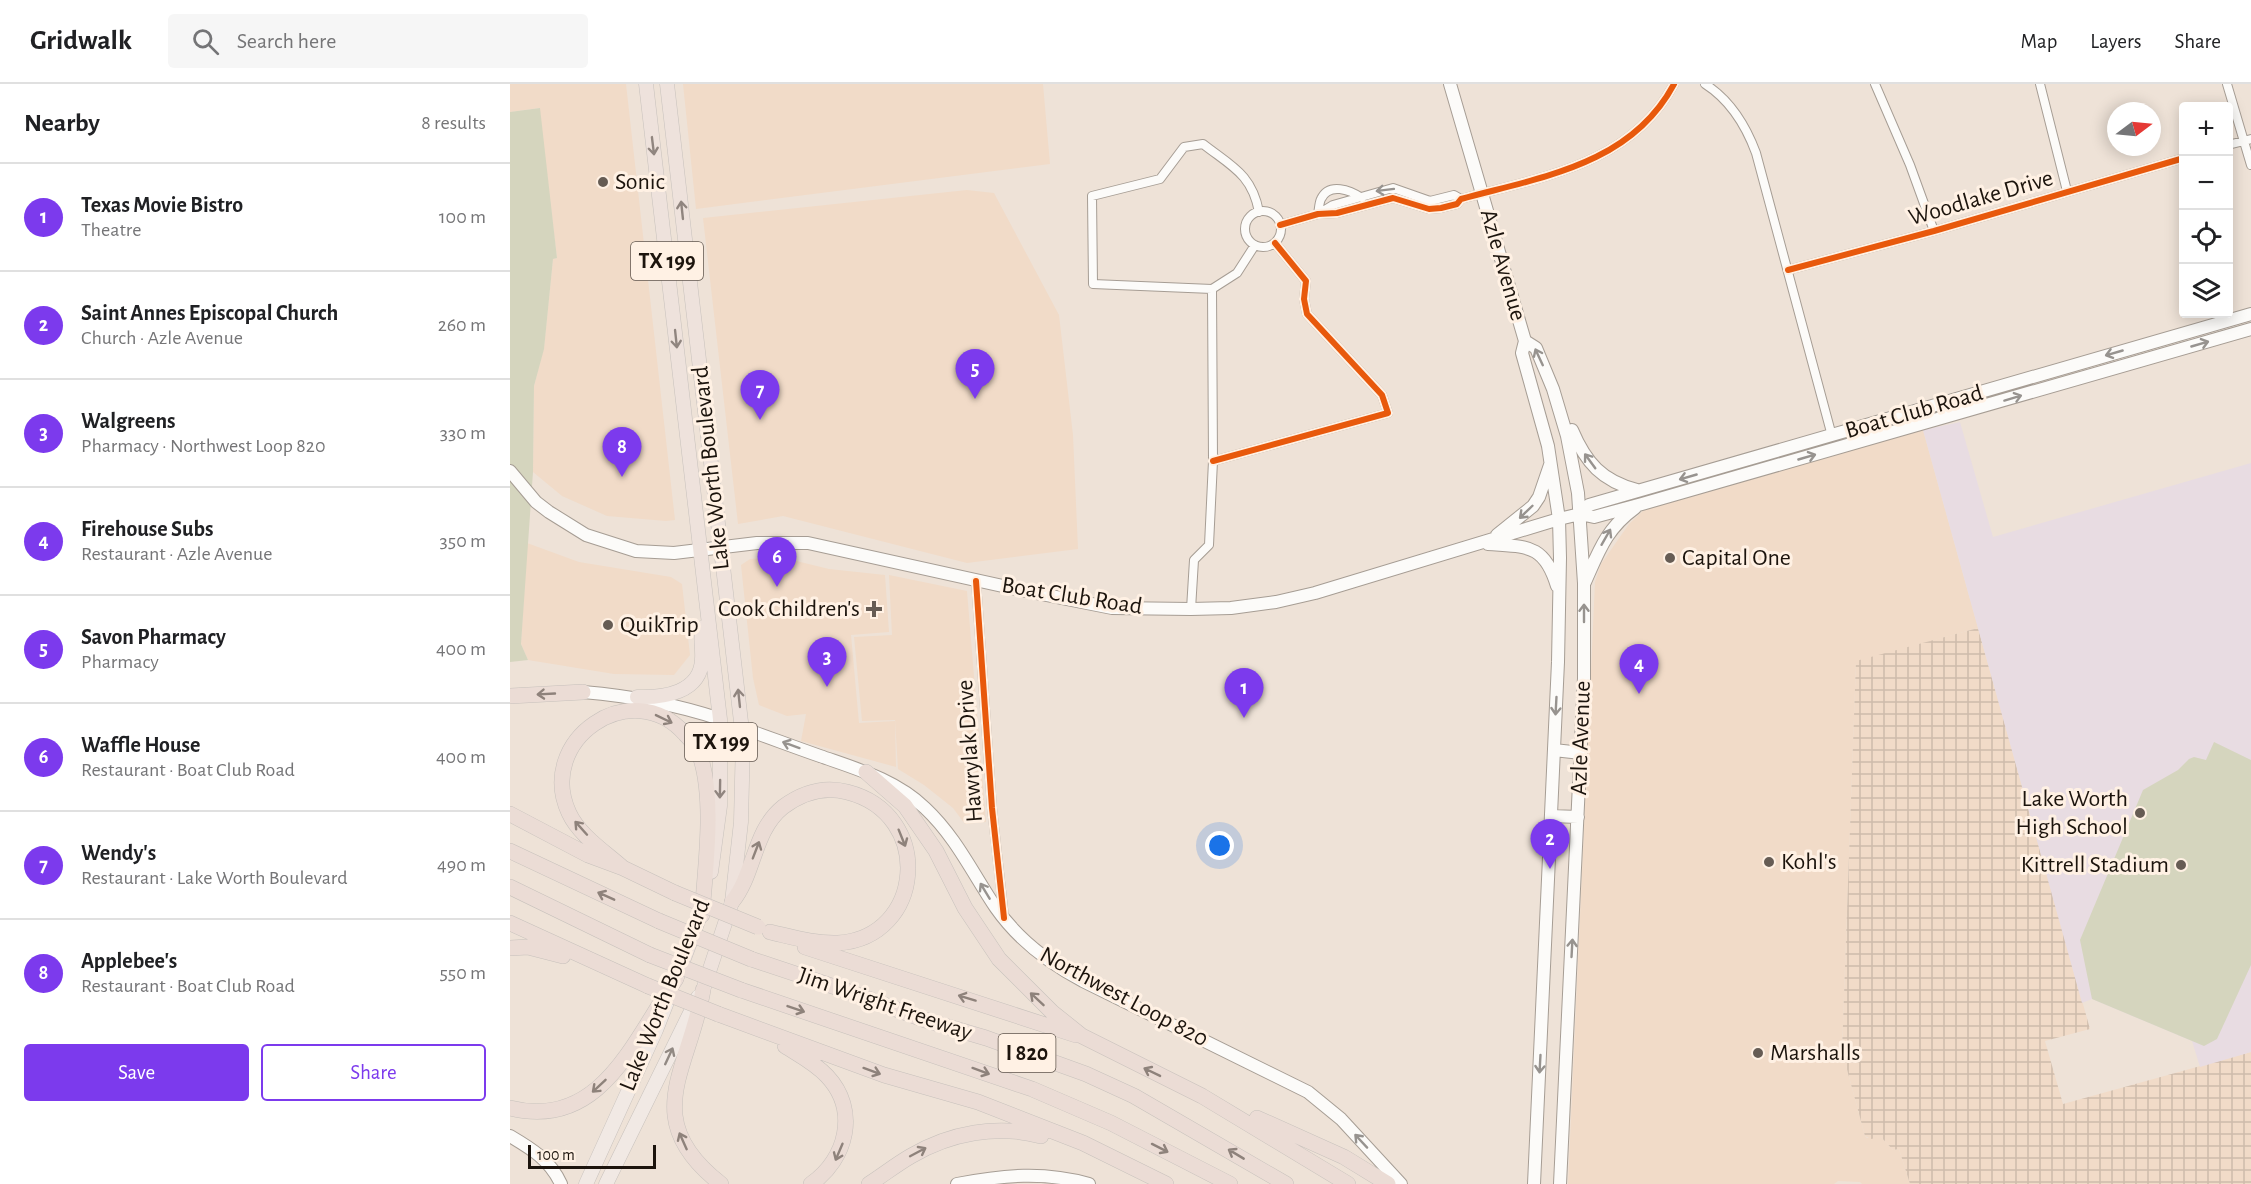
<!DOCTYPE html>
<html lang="en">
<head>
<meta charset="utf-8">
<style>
  body { margin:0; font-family:"Alegreya Sans",sans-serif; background:#f6f6f6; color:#202124 }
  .controls { position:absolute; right:18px; top:18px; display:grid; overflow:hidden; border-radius:6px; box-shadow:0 3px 15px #0003 }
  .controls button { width:54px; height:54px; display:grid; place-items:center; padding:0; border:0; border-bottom:2px solid #e0e0e0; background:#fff; color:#202124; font:30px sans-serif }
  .compass { position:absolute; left:1597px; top:18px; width:54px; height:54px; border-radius:50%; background:#fff; box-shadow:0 3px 15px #0003; rotate:74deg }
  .scale { position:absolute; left:18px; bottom:15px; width:128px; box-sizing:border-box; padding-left:6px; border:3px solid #1c140d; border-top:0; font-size:16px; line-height:21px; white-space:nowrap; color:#1c140d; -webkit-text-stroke:4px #fff1e4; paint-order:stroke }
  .you { position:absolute; left:710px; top:762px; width:21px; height:21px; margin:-15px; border:4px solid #fff; border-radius:50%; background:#1a73e8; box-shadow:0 0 0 9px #1a73e833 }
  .badge { display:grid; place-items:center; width:39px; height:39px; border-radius:50%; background:#7c3aed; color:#fff; font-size:20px; font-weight:700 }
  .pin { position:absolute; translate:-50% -50px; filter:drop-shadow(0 2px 3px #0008) }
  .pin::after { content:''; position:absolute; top:32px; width:21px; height:18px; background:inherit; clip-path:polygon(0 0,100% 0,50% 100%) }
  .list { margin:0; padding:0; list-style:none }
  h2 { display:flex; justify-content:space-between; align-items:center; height:78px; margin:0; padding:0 24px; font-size:26px }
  h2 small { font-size:20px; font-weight:400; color:#757577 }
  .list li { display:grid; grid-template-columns:39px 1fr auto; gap:18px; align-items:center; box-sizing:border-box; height:108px; padding:0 24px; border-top:2px solid #e0e0e0 }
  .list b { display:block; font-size:22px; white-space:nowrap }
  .list p { margin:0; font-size:20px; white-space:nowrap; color:#757577 }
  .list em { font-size:20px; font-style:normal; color:#757577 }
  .actions { display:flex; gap:12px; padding:18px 24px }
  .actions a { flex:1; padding:14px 0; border:2px solid #7c3aed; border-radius:6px; text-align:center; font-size:21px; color:#7c3aed }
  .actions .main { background:#7c3aed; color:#fff }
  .icon { flex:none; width:33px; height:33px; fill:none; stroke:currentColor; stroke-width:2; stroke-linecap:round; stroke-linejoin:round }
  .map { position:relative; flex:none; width:1741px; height:1100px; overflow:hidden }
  header { display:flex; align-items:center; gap:36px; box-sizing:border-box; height:84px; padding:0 30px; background:#fff; border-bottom:2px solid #e0e0e0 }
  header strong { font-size:28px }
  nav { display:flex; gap:33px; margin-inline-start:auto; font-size:21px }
  .search { width:420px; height:54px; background:#f6f6f6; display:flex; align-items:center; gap:15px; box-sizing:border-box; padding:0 21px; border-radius:6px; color:#757577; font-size:22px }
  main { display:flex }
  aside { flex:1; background:#fff }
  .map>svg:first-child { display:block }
</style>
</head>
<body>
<header>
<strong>Gridwalk</strong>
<div class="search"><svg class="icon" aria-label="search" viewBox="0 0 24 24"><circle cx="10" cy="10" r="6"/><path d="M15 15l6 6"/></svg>Search here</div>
<nav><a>Map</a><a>Layers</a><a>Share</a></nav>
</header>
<main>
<aside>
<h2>Nearby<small>8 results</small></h2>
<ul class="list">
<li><span class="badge">1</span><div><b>Texas Movie Bistro</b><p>Theatre</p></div><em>100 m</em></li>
<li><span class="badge">2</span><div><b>Saint Annes Episcopal Church</b><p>Church · Azle Avenue</p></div><em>260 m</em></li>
<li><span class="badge">3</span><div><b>Walgreens</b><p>Pharmacy · Northwest Loop 820</p></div><em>330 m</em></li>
<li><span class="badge">4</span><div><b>Firehouse Subs</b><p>Restaurant · Azle Avenue</p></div><em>350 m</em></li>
<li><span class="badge">5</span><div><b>Savon Pharmacy</b><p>Pharmacy</p></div><em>400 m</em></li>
<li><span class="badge">6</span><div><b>Waffle House</b><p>Restaurant · Boat Club Road</p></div><em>400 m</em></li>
<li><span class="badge">7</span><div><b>Wendy's</b><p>Restaurant · Lake Worth Boulevard</p></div><em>490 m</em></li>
<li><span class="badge">8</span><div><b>Applebee's</b><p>Restaurant · Boat Club Road</p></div><em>550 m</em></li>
</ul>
<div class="actions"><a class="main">Save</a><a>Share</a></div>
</aside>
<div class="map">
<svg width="1741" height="1100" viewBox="0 0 1741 1100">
  <defs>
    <pattern id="industrial-grid" width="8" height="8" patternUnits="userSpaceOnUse" patternTransform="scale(1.5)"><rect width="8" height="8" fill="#f1dbc8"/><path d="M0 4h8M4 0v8" fill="none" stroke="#cebbab"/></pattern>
  </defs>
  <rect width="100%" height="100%" fill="#eee2d7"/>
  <path fill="#f1dbc8" d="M0 0H116L165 436 156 437 97 432 52 412 23 388 24 302 34 263 43 175 47 174 29 24 0 28Z
    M173 0H533L540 80 186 125Z
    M457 106 484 109 549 231 563 351 568 465 457 479 273 432 228 440 193 134Z
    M1413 346 1468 544 1346 578 1332 967 1355 1052 1357 1054 1371 1053 1383 1066 1389 1065 1400 1100H1352L1350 1098 1328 1097 1324 1100H1058L1085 498 1091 480 1119 440 1137 423Z
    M17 459 69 478 161 493 172 500 180 571 164 591 104 590 18 576 11 560Z
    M270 473 319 485 375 491 379 548 341 551 349 639 385 637 386 683 291 657 296 630 277 632 249 621 243 594 231 481 240 475Z
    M379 491 457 507 476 738 455 740 443 724 414 701 388 685 385 636 352 637 344 553 382 551Z"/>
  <path fill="url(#industrial-grid)" d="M1468 544 1580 945 1535 957 1553 1020 1741 968V1100H1400L1389 1065 1383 1066 1371 1053 1361 1055 1355 1052 1332 967 1346 577Z"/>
  <path fill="#e8dce2" d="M1450 338 1483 453 1741 379V968L1690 983 1682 957 1582 915 1572 919 1413 346Z"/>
  <path fill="#d5d5be" d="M30 24 47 174 43 175 34 265 24 302 23 388 11 560 18 576 0 578V28Z
    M1704 658 1741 676V881L1707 955 1694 962 1582 915 1570 856 1633 706 1668 686 1679 675 1684 673 1696 676Z"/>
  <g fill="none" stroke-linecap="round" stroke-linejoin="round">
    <g stroke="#a69d94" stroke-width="10">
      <path id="minor" d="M1195 0C1220 16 1236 42 1246 69L1322 352
        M1365 0 1400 81 1424 147
        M1530 0 1557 107
        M1717 0 1741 81
        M1718 61 1741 55
        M735 145a18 18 0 1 1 36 0a18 18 0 1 1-36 0Z
        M810 129 823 121 883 104 920 117 944 111 951 115
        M808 130C809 126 809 119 811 115 819 98 840 106 852 114
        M770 141 808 130 827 129 883 114 919 125 931 124 947 120 951 115C1031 93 1121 81 1164 0
        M1278 186 1424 147 1674 74
        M702 205 583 200 582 112 650 95 674 63 693 60C721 82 742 90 749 128
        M703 377 878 329 872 311 797 230 794 215 796 197 765 159
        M466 497 482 724 494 833
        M681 525 684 476 699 461 703 377 702 205 727 189 745 161"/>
    </g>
    <g stroke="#a69d94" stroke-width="14">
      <path id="secondary" d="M940 0 1015 257 1012 269 1038 362 1049 435 1050 474 1048 578 1024 1100
        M1015 257 1026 264 1043 305 1057 352 1068 409 1074 499V594L1050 1100
        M1062 346C1076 379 1092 397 1127 406
        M0 387 26 418 39 428 76 451 126 467 164 469 247 459H298L511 506 602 524 681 525 721 524 766 518 805 509 1049 435 1070 430 1084 433 1132 420 1741 245
        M1070 430 1079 421 1741 230
        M987 451 1023 422 1029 413 1040 381
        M978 460C1016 463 1034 459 1047 502
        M1075 498C1089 467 1096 445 1125 424
        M73 608C120 612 165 620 210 635
        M232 644C258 653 284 663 310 672 347 685 386 696 415 724 446 753 463 790 486 824 509 857 539 879 573 897L798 1008 831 1035 891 1100
        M1044 666 1071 669
        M1041 732 1068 733
        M0 1052C22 1065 40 1076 51 1100
        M447 1100C493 1091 534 1087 579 1100"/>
    </g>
    <g stroke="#c7c1bc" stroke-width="15">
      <path id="primary" d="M76 1100 146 946 159 913
        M96 1100 188 913"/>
    </g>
    <g stroke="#c7c1bc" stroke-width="15">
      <path id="trunk" d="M136 0 210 635V722L201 788
        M157 0 233 655 231 738 222 818 194 903
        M127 613C153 614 191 609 192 575 193 564 189 553 194 543
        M167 893 194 821"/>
    </g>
    <g stroke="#c7c1bc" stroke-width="16">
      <path id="motorway" d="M0 612 73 608
        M356 688 395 722 426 767 455 824 489 875 542 928 572 952 692 1012 838 1100
        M0 730 78 771 113 784 165 809
        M0 767 149 837
        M113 784C95 768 69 751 59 729 25 656 122 590 175 650 181 656 187 663 190 672 205 716 195 785 192 831
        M0 803 140 871
        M222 818C245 790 243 747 273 723 292 709 314 702 337 708 425 730 414 854 328 859 305 860 282 853 260 848
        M0 839 138 902
        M295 863 566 951
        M0 864 18 863 53 872
        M241 875 337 907 415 936 476 954 576 990 624 1012 776 1100
        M193 906C180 985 127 1035 211 1100
        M231 906 522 1005 601 1039 720 1100
        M208 930 374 991 468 1018 573 1059 656 1100
        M275 962C289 971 305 979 317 992 349 1026 337 1075 301 1100
        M0 1024C91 1047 124 955 166 895
        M747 1034 834 1073 878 1100
        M359 1100C373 1091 387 1080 401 1072 440 1049 488 1040 531 1052"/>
    </g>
    <use href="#minor" stroke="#fcfbf9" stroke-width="8"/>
    <use href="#secondary" stroke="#fcfbf9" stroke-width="12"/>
    <use href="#primary" stroke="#f1e9e4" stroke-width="14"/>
    <use href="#trunk" stroke="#eee2dc" stroke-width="14"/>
    <use href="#motorway" stroke="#ebdcd5" stroke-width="15"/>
    <g stroke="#c7c1bc" stroke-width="16" stroke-linecap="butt">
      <path id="motorway-bridge" d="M165 809 248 843
        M149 837 241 875
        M140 871 231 906
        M138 902 208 930"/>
    </g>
    <use href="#motorway-bridge" stroke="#ebdcd5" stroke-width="15"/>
    <g stroke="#fff1e4" stroke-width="10">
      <path id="cycleway" d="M770 141 808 130 827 129 883 114 919 125 931 124 947 120 951 115C1031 93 1121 81 1164 0
        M1278 186 1424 147 1674 74
        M703 377 878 329 872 311 797 230 794 215 796 197 765 159
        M466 497 482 724 494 834"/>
    </g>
    <use href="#cycleway" stroke="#e8590c" stroke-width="6"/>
  </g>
  <defs><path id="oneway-shaft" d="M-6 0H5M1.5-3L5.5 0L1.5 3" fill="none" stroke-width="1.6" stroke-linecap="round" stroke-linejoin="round" transform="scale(1.5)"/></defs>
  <g stroke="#90857f">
    <use href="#oneway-shaft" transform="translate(143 62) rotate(83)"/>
    <use href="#oneway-shaft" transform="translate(172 126) rotate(-96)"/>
    <use href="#oneway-shaft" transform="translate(166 255) rotate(84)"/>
    <use href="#oneway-shaft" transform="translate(229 614) rotate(-96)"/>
    <use href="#oneway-shaft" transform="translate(210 705) rotate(91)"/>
  </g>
  <g stroke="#97938f">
    <use href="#oneway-shaft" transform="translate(875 106) rotate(173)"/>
    <use href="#oneway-shaft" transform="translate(1690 260) rotate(-16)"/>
    <use href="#oneway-shaft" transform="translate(1604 269) rotate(164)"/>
    <use href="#oneway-shaft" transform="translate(1029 273) rotate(-115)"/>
    <use href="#oneway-shaft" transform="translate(1503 314) rotate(-17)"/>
    <use href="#oneway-shaft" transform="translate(1297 373) rotate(-16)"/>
    <use href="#oneway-shaft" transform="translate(1080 377) rotate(-126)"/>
    <use href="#oneway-shaft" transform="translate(1178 393) rotate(164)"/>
    <use href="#oneway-shaft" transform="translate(1016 428) rotate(136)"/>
    <use href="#oneway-shaft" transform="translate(1096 453) rotate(-60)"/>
    <use href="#oneway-shaft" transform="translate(1074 529) rotate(-90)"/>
    <use href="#oneway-shaft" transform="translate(1046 622) rotate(93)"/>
    <use href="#oneway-shaft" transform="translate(281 661) rotate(-160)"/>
    <use href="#oneway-shaft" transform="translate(475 807) rotate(-121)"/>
    <use href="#oneway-shaft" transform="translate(1062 864) rotate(-87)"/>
    <use href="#oneway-shaft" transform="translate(1030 980) rotate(93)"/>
    <use href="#oneway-shaft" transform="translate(851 1057) rotate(-133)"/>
  </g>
  <g stroke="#8e827b">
    <use href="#oneway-shaft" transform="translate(36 610) rotate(177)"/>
    <use href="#oneway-shaft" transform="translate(154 635) rotate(26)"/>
    <use href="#oneway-shaft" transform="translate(71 744) rotate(-132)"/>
    <use href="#oneway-shaft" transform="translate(392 754) rotate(68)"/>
    <use href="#oneway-shaft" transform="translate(246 766) rotate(-69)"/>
    <use href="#oneway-shaft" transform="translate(96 812) rotate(-156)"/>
    <use href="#oneway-shaft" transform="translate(457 914) rotate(-163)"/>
    <use href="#oneway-shaft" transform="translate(527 915) rotate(-137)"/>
    <use href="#oneway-shaft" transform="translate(286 925) rotate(19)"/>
    <use href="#oneway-shaft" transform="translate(362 987) rotate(20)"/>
    <use href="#oneway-shaft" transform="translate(471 987) rotate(20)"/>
    <use href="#oneway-shaft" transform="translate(642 988) rotate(-154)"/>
    <use href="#oneway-shaft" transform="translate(89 1002) rotate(137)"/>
    <use href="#oneway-shaft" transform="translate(173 1057) rotate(-114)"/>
    <use href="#oneway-shaft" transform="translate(650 1064) rotate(27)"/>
    <use href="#oneway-shaft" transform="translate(329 1068) rotate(113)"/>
    <use href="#oneway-shaft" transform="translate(408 1068) rotate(-28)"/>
    <use href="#oneway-shaft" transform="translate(726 1070) rotate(-149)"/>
  </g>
  <use stroke="#918983" href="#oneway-shaft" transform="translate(159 972) rotate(-65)"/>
  <g fill="#665c54" stroke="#fff1e4" stroke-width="2">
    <circle cx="93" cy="98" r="6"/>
    <circle cx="1160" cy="474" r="6"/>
    <path d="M361 516h6v6h6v6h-6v6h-6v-6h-6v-6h6z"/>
    <circle cx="98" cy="541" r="6"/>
    <circle cx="1630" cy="729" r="6"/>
    <circle cx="1259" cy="778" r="6"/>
    <circle cx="1671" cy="781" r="6"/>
    <circle cx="1248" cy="969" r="6"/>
  </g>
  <g text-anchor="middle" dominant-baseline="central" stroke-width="6" stroke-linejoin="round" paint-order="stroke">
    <g fill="#fff1e4" stroke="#60564e" stroke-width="1.5">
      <rect x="121" y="158" width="72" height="38" rx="4.5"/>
      <rect x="175" y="639" width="72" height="38" rx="4.5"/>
      <rect x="488.5" y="950" width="57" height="38" rx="4.5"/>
    </g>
    <g font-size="22" font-weight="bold" fill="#1c140d">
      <text x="157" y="177">TX 199</text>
      <text x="211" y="658">TX 199</text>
      <text x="517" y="969">I 820</text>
    </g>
    <g font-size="24" fill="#1c140d" stroke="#fff1e4" text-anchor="start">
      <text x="105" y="98">Sonic</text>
      <text x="1172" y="474">Capital One</text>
      <text x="350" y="525" text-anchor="end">Cook Children's</text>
      <text x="110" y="541">QuikTrip</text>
      <text x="1618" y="715" text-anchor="end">Lake Worth<tspan x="1618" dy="28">High School</tspan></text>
      <text x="1271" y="778">Kohl's</text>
      <text x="1659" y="781" text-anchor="end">Kittrell Stadium</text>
      <text x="1260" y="969">Marshalls</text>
    </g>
    <g font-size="24" fill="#1c140d" stroke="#fff1e4">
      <text transform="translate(1471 114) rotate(-16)">Woodlake Drive</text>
      <text transform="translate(993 181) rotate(74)">Azle Avenue</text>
      <text transform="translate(1404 328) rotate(-16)">Boat Club Road</text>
      <text transform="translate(201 384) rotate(-96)">Lake Worth Boulevard</text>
      <text transform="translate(562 512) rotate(9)">Boat Club Road</text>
      <text transform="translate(1071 654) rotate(-88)">Azle Avenue</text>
      <text transform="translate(460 667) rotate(-94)">Hawrylak Drive</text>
      <text transform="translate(155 911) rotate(-68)">Lake Worth Boulevard</text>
      <text transform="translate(614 913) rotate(28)">Northwest Loop 820</text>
      <text transform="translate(375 920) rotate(19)">Jim Wright Freeway</text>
    </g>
  </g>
</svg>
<div class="controls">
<button>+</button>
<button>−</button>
<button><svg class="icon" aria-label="locate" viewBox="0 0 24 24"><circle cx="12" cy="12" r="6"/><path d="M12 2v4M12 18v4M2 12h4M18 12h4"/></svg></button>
<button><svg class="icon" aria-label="layers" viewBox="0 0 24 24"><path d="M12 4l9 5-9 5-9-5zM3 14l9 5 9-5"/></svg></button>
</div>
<svg class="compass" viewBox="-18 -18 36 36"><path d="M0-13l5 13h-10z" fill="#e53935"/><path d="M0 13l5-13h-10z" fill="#757577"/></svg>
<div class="scale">100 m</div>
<div class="you"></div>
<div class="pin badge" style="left:734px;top:634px">1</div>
<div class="pin badge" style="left:1040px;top:785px">2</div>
<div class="pin badge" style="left:317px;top:603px">3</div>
<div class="pin badge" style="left:1129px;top:610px">4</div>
<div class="pin badge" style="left:465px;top:315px">5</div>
<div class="pin badge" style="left:267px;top:503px">6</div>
<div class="pin badge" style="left:250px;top:336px">7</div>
<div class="pin badge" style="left:112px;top:393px">8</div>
</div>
</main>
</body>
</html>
